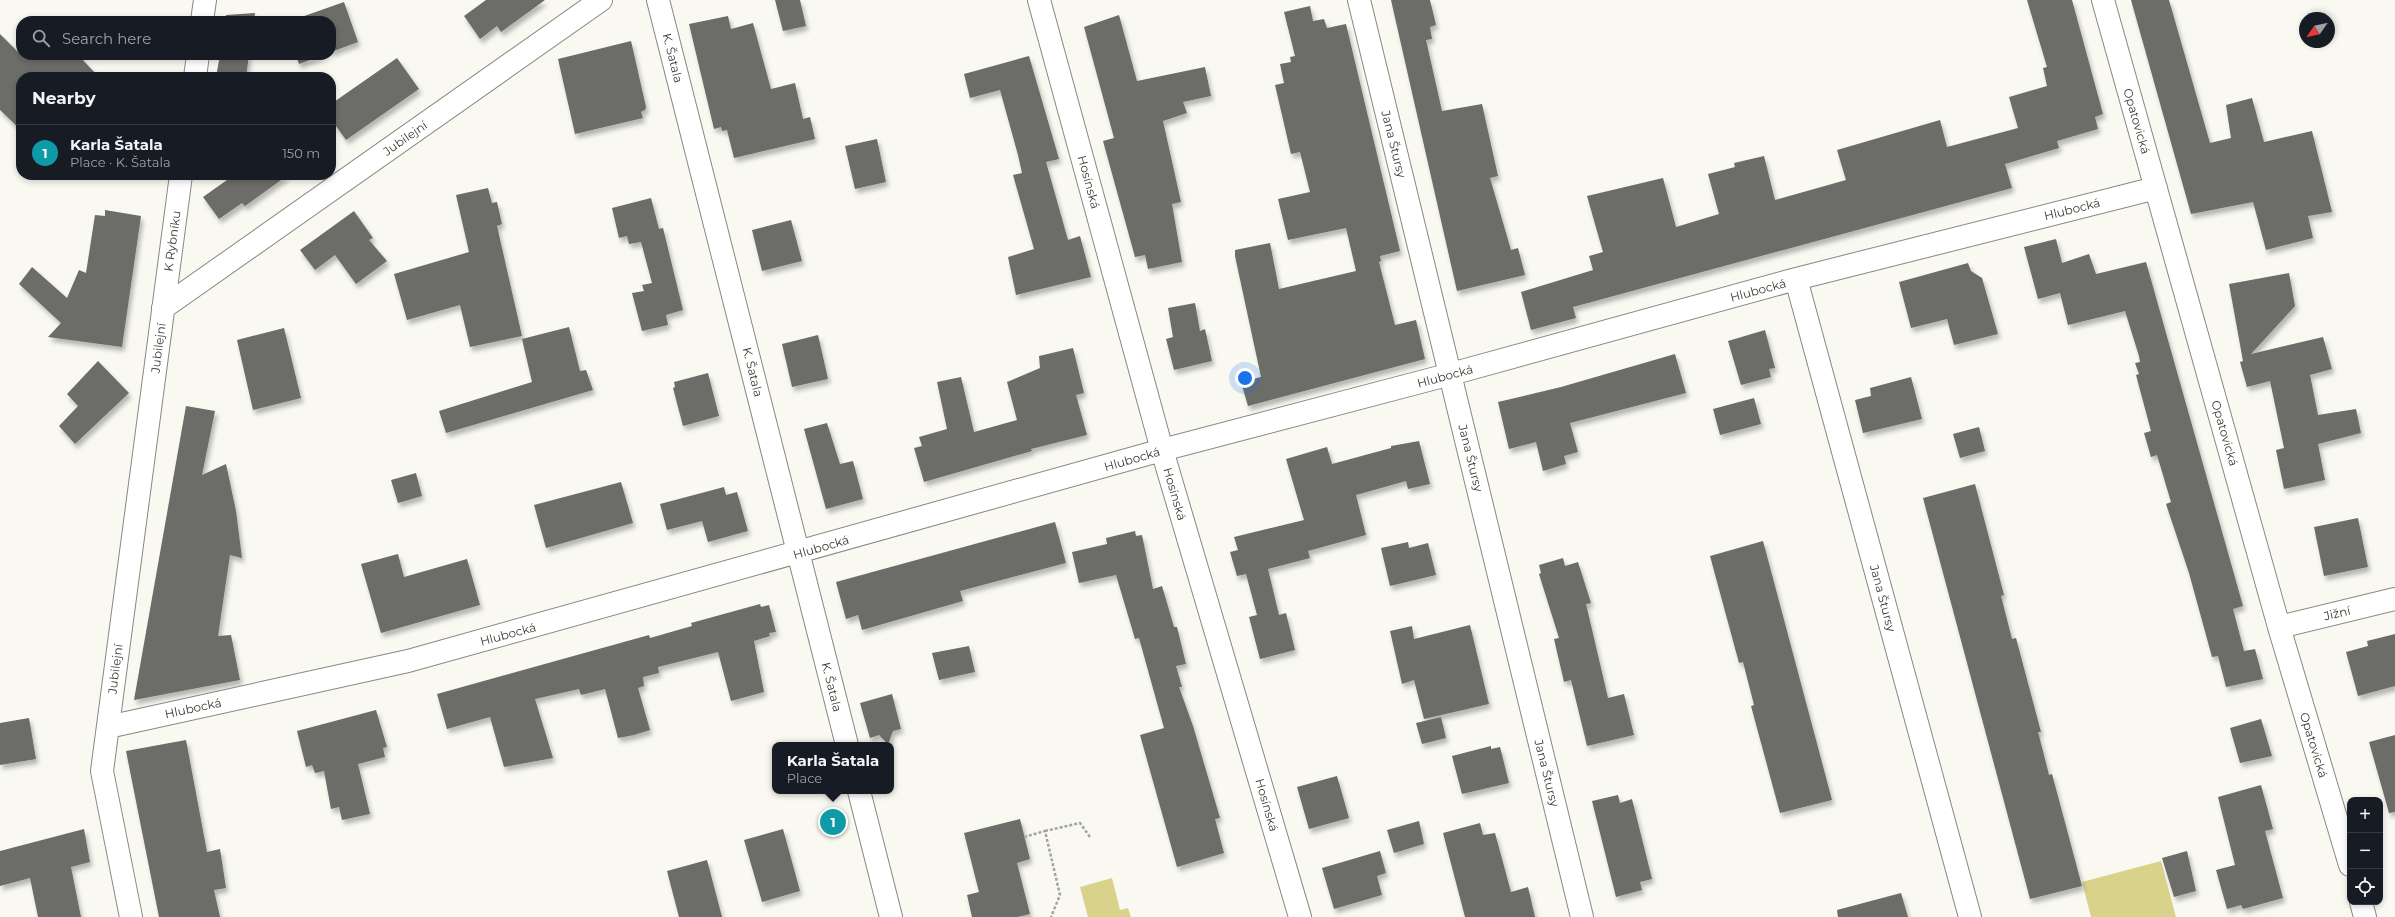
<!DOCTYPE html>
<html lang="en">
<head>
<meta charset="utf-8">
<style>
  body { margin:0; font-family:Montserrat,sans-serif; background:#20242c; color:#f1f3f6 }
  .controls { position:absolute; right:12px; bottom:12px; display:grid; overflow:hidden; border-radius:8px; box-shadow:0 2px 6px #0003 }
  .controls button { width:36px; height:36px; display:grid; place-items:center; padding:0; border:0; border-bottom:1px solid #363941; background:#171b24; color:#f1f3f6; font:20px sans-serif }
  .compass { position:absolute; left:2299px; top:12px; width:36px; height:36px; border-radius:50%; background:#171b24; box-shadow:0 2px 6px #0003; rotate:236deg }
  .you { position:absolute; left:1245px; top:378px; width:14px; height:14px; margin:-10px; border:3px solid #fff; border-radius:50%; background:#1a73e8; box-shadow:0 0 0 6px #1a73e833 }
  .badge { display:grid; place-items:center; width:26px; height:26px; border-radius:50%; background:#b046a7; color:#fff; font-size:13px; font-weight:700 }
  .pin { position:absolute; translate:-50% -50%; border:2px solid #fff; box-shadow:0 1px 4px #0006 }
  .popup { position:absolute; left:772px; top:742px; width:122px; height:52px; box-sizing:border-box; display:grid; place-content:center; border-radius:8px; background:#171b24; filter:drop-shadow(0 1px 3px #0005); font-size:13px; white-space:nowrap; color:#9ea1a6 }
  .popup b { font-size:15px; color:#f1f3f6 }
  .popup::after { content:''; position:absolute; left:50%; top:100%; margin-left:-8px; border:8px solid transparent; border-top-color:#171b24 }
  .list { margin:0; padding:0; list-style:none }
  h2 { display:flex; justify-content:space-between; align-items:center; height:52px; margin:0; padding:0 16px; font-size:17px }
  h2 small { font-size:13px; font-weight:400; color:#9ea1a6 }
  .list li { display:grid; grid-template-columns:26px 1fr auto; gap:12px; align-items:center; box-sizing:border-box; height:56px; padding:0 16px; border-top:1px solid #363941 }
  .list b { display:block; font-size:15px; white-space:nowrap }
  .list p { margin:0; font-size:13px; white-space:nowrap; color:#9ea1a6 }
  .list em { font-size:13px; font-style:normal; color:#9ea1a6 }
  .icon { flex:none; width:22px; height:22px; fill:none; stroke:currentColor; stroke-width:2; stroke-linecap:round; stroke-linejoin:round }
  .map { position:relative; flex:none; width:2395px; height:917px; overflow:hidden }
  .search { position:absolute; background:#171b24; box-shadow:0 2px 6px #0003; left:16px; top:16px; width:320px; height:44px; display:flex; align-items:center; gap:10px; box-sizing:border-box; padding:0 14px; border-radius:16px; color:#9ea1a6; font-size:15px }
  .panel { position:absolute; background:#171b24; box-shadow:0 2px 6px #0003; left:16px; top:72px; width:320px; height:108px; border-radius:16px }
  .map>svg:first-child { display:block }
</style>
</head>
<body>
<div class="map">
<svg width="2395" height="917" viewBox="0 0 2395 917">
  <defs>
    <filter id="shadow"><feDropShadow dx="2.5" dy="4.5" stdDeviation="2" flood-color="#0004"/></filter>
  </defs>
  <rect width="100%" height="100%" fill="#f9f9f2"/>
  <path fill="#d8d28b" d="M2161 861 2176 917H2091L2082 882Z
    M1112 878 1120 910 1128 908 1131 917H1088L1080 887Z"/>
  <path fill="#6c6c67" filter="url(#shadow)" d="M486 0H545L501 32 497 26 480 39 464 16Z
    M775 0H800L806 26 783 31Z
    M1391 0H1430L1436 25 1430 27 1432 39 1426 40 1442 111 1482 104 1498 176 1490 178 1511 250 1518 248 1525 275 1457 291Z
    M2027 0H2072L2103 114 2095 117 2098 129 2057 141 2059 148 2005 164 2012 188 1573 307 1576 318 1531 330 1521 292 1593 270 1589 256 1603 252 1587 196 1663 178 1676 227 1719 214 1708 174 1735 167 1734 163 1764 156 1775 200 1846 180 1837 150 1940 120 1947 147 2018 128 2009 97 2047 86 2043 68 2047 67Z
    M2131 0H2169L2210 143 2231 138 2226 105 2252 98 2264 142 2312 131 2332 212 2308 216 2313 238 2266 250 2253 202 2191 214Z
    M344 2 358 42 331 52V21H290Z
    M1310 6 1313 21 1324 19 1327 28 1346 24 1400 251 1380 256 1381 261 1379 262 1395 325 1416 320 1425 359 1248 406 1241 382 1261 377 1235 256V250L1270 243 1279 289 1356 271 1346 228 1288 240 1278 199 1310 192 1300 152 1291 154 1275 85 1284 83 1280 64 1291 62 1290 57 1295 56 1284 12Z
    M255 13 254 21H225L226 15Z
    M1119 15 1137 81 1205 67 1211 96 1183 102 1187 113 1163 121 1181 202 1172 204 1182 262 1148 269 1145 255 1135 257 1103 141 1114 138 1084 27Z
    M728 16 731 29 753 23 771 89 795 83 803 119 810 117 815 139 734 158 727 130 722 131 721 127 714 129 689 24Z
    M0 34 21 55H78L99 77H21V130L0 110Z
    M631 41 646 107 645 110 641 112 643 118 575 134 558 59Z
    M220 55H249L246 77H216Z
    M296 55H323L299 64Z
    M1029 56 1059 159 1046 162 1068 240 1080 236 1091 277 1016 295 1008 257 1034 249 1013 175 1022 173 1018 155 1000 90 970 98 964 74Z
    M397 58 419 89 346 140 331 119V104Z
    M877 139 886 182 855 189 845 146Z
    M234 175H288L245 206 242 203 219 219 203 197Z
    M488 188 492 203 497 202 502 224 497 226 522 336 470 347 460 305 407 320 394 274 469 252 456 195Z
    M651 198 659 229 663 228 683 310 666 315 668 325 642 331 632 293 644 291 642 285 652 283 641 242 629 244 627 236 619 238 612 208Z
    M105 210 141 216 122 347 48 337 61 323 19 284 32 267 67 298 79 270 86 273 95 215 105 216Z
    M354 211 373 238 369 240 387 261 356 284 335 255 315 270 300 250Z
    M791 220 802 261 762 271 752 230Z
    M2056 239 2062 263 2089 254 2096 274 2146 262 2243 606 2233 609 2244 651 2255 649 2263 679 2226 687 2218 656 2212 657 2189 573 2166 504 2171 502 2157 455 2151 457 2144 433 2151 431 2136 375 2139 374 2135 363 2140 362 2139 356 2125 311 2068 325 2060 293 2038 299 2024 247Z
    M1968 263 1971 271 1982 278 1998 334 1954 345 1947 319 1911 328 1899 282Z
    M2289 273 2295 306 2251 354 2323 337 2332 369 2310 375 2318 415 2356 409 2361 433 2318 444 2325 480 2284 489 2276 450 2284 448 2270 381 2247 387 2240 362 2243 361 2229 284Z
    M1195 303 1200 331 1205 329 1212 361 1174 370 1166 339 1173 337 1168 308Z
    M569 327 580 371 586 370 593 390 446 433 439 411 532 382 522 339Z
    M284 328 301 398 253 410 237 340Z
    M1765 330 1775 368 1769 369 1771 377 1741 385 1728 341Z
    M818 335 828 379 792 387 782 344Z
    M1073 348 1084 393 1076 395 1087 435 1031 449 1032 451 924 482 914 448 922 446 919 437 947 429 937 382 961 377 974 432 1017 420 1007 382 1040 368 1039 356Z
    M1675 354 1686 393 1570 423 1578 452 1564 456 1566 464 1543 471 1536 442 1509 449 1498 402 1561 387Z
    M98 361 129 393 75 444 59 426 78 406 67 394Z
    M708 373 719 416 683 426 673 388 675 387 674 382Z
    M1911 377 1922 419 1863 433 1855 400 1871 396 1870 388Z
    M1754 398 1761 424 1720 435 1713 409Z
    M186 406 215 411 202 475 226 464 236 511 242 558 230 555 218 636 231 635 240 680 134 700Z
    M827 423 840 464 853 461 863 499 826 509 804 429Z
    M1979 427 1985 451 1960 458 1953 434Z
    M1419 441 1430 484 1408 489 1406 481 1356 495 1366 535 1308 551 1310 558 1268 569 1279 615 1286 613 1295 650 1260 659 1249 617 1257 615 1246 574 1237 576 1230 552 1238 550 1234 537 1304 520 1286 459 1327 447 1332 464 1391 448V446Z
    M416 473 422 496 398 503 391 480Z
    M621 482 633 523 546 548 534 505Z
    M1975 484 2004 595 2001 596 2012 639 2016 638 2041 732H2038L2044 755 2049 775 2052 774 2082 886 2030 899 1923 498Z
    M724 487 726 495 737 492 748 531 708 542 702 521 667 530 660 504Z
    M2358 518 2368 567 2324 576 2314 527Z
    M1055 522 1066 563 960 591 963 601 862 630 858 615 846 619 836 582Z
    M1135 531 1136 536 1142 535 1153 589 1162 586 1174 627H1177L1186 664 1176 666 1182 687H1179L1193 726 1220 818 1215 819 1224 853 1177 867 1140 735 1164 728 1139 638 1135 639 1116 575 1079 583 1072 552 1107 544 1106 538Z
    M1763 541 1832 800 1780 813 1751 706 1754 705 1743 662 1739 663 1710 556Z
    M1408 542 1409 548 1428 543 1436 575 1390 586 1381 548Z
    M398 554 404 577 467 559 480 605 381 633 361 564Z
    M1563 558 1565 566 1578 562 1591 603 1586 604 1608 698 1624 694 1634 735 1587 746 1571 680 1564 682 1554 639 1559 638 1539 574 1541 573 1539 565Z
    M760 604 761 607 769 605 776 632 769 633 770 636 754 641 764 692 731 701 718 652 658 667 659 673 643 677 644 686 638 688 650 730 634 735 618 738 605 689 581 695 579 689 535 699 553 758 504 767 490 717 447 729 437 694 649 635 650 638 692 626 691 623Z
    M1470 625 1489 704 1424 719 1414 680 1402 684 1390 631 1412 626 1414 639Z
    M2395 634V686L2358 696 2346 652 2368 646 2367 641Z
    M969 646 975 672 939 680 932 653Z
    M892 694 901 729 893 731 888 744 879 735 870 738 860 703Z
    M376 710 387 747 383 748 385 757 358 764 370 814 342 820 339 807 331 809 324 771 315 773 312 765 306 767 297 731Z
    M1441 717 1446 738 1422 744 1416 723Z
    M29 718 36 759 0 765V723Z
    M2261 719 2272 756 2240 763 2230 728Z
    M2395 735V812L2389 813 2369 742Z
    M186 740 207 852 220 849 226 888 214 890 220 917H159L126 751Z
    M1491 746V749L1500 747 1509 783 1462 794 1452 756Z
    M1337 776 1349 818 1309 829 1297 787Z
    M2261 785 2273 829 2265 831 2283 898 2243 909 2241 905 2227 909 2216 870 2235 865 2218 797Z
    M1618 795 1620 803 1632 799 1652 879 1640 882 1642 890 1616 897 1592 801Z
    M1020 819 1030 859 1017 863 1030 914 1017 917H972L967 895 979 892 964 833Z
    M1419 821 1424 844 1394 853 1387 830Z
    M1480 823 1483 835 1495 833 1511 892 1528 887 1535 917H1465L1443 833Z
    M84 829 90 862 71 867 81 917H38L30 878 0 886V851Z
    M783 829 800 891 762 902 744 840Z
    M1380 851 1386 873 1377 876 1382 895 1334 909 1322 868Z
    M2187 851 2196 891 2174 897 2162 858Z
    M707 860 722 917H679L667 871Z
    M1901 893 1908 917H1838L1837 910Z"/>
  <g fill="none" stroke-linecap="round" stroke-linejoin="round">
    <g stroke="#888882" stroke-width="24">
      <path id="minor" d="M658 0 847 745
        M1039 0 1162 450 1300 917
        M1359 0 1582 917
        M2103 0 2279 627 2350 865
        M202 21 205 0
        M195 77 198 55
        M1796 279 1970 917
        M163 308 601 0
        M2279 627 2395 599
        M108 727 408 661 1162 450 1451 374 1796 279 2156 188
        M859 791 891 917
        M2361 902 2365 917
        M131 917 102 771 181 175"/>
    </g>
    <path stroke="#a3a39f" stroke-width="2.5" stroke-dasharray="3 2" stroke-linecap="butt" d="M1045 831 1080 823 1090 837
      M1024 837 1045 831 1060 895 1051 917"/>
    <use href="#minor" stroke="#fff" stroke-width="22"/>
  </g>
  <g text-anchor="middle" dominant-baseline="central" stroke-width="4" stroke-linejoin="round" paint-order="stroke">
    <g font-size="12" fill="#3a3a38" stroke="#fffffe">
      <text transform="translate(673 58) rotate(76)">K. Šatala</text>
      <text transform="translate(2137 121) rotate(74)">Opatovická</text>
      <text transform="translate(405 138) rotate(-35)">Jubilejní</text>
      <text transform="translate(1394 144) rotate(76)">Jana Štursy</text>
      <text transform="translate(1089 182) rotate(75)">Hosínská</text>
      <text transform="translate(2072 209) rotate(-14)">Hlubocká</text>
      <text transform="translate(172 241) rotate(-82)">K Rybníku</text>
      <text transform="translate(1758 290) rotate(-15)">Hlubocká</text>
      <text transform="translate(158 348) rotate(-83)">Jubilejní</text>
      <text transform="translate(753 372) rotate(76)">K. Šatala</text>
      <text transform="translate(1445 376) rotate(-15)">Hlubocká</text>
      <text transform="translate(2225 433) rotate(74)">Opatovická</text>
      <text transform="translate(1471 458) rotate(76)">Jana Štursy</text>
      <text transform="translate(1132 459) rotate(-16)">Hlubocká</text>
      <text transform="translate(1175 494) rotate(74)">Hosínská</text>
      <text transform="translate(821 547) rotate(-16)">Hlubocká</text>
      <text transform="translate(1883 598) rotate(75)">Jana Štursy</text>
      <text transform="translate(2337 613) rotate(-13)">Jižní</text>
      <text transform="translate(508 634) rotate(-15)">Hlubocká</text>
      <text transform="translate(115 669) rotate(-83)">Jubilejní</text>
      <text transform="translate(832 687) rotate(76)">K. Šatala</text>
      <text transform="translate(193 708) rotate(-12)">Hlubocká</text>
      <text transform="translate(2314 745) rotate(73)">Opatovická</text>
      <text transform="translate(1547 773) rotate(76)">Jana Štursy</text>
      <text transform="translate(1267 805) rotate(74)">Hosínská</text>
    </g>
  </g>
</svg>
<div class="controls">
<button>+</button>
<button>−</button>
<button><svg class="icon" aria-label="locate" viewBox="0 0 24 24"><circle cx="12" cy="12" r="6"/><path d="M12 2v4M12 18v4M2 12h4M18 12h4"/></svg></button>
</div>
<svg class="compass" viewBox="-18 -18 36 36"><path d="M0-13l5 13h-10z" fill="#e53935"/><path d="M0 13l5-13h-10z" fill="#9ea1a6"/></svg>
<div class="you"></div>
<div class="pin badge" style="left:833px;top:822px;background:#0f9aa8">1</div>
<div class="popup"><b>Karla Šatala</b>Place</div>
<div class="search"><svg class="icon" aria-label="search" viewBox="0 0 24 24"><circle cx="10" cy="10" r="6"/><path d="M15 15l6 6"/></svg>Search here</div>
<section class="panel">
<h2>Nearby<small></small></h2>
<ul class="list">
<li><span class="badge" style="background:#0f9aa8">1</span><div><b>Karla Šatala</b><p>Place · K. Šatala</p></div><em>150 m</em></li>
</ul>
</section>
</div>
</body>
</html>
